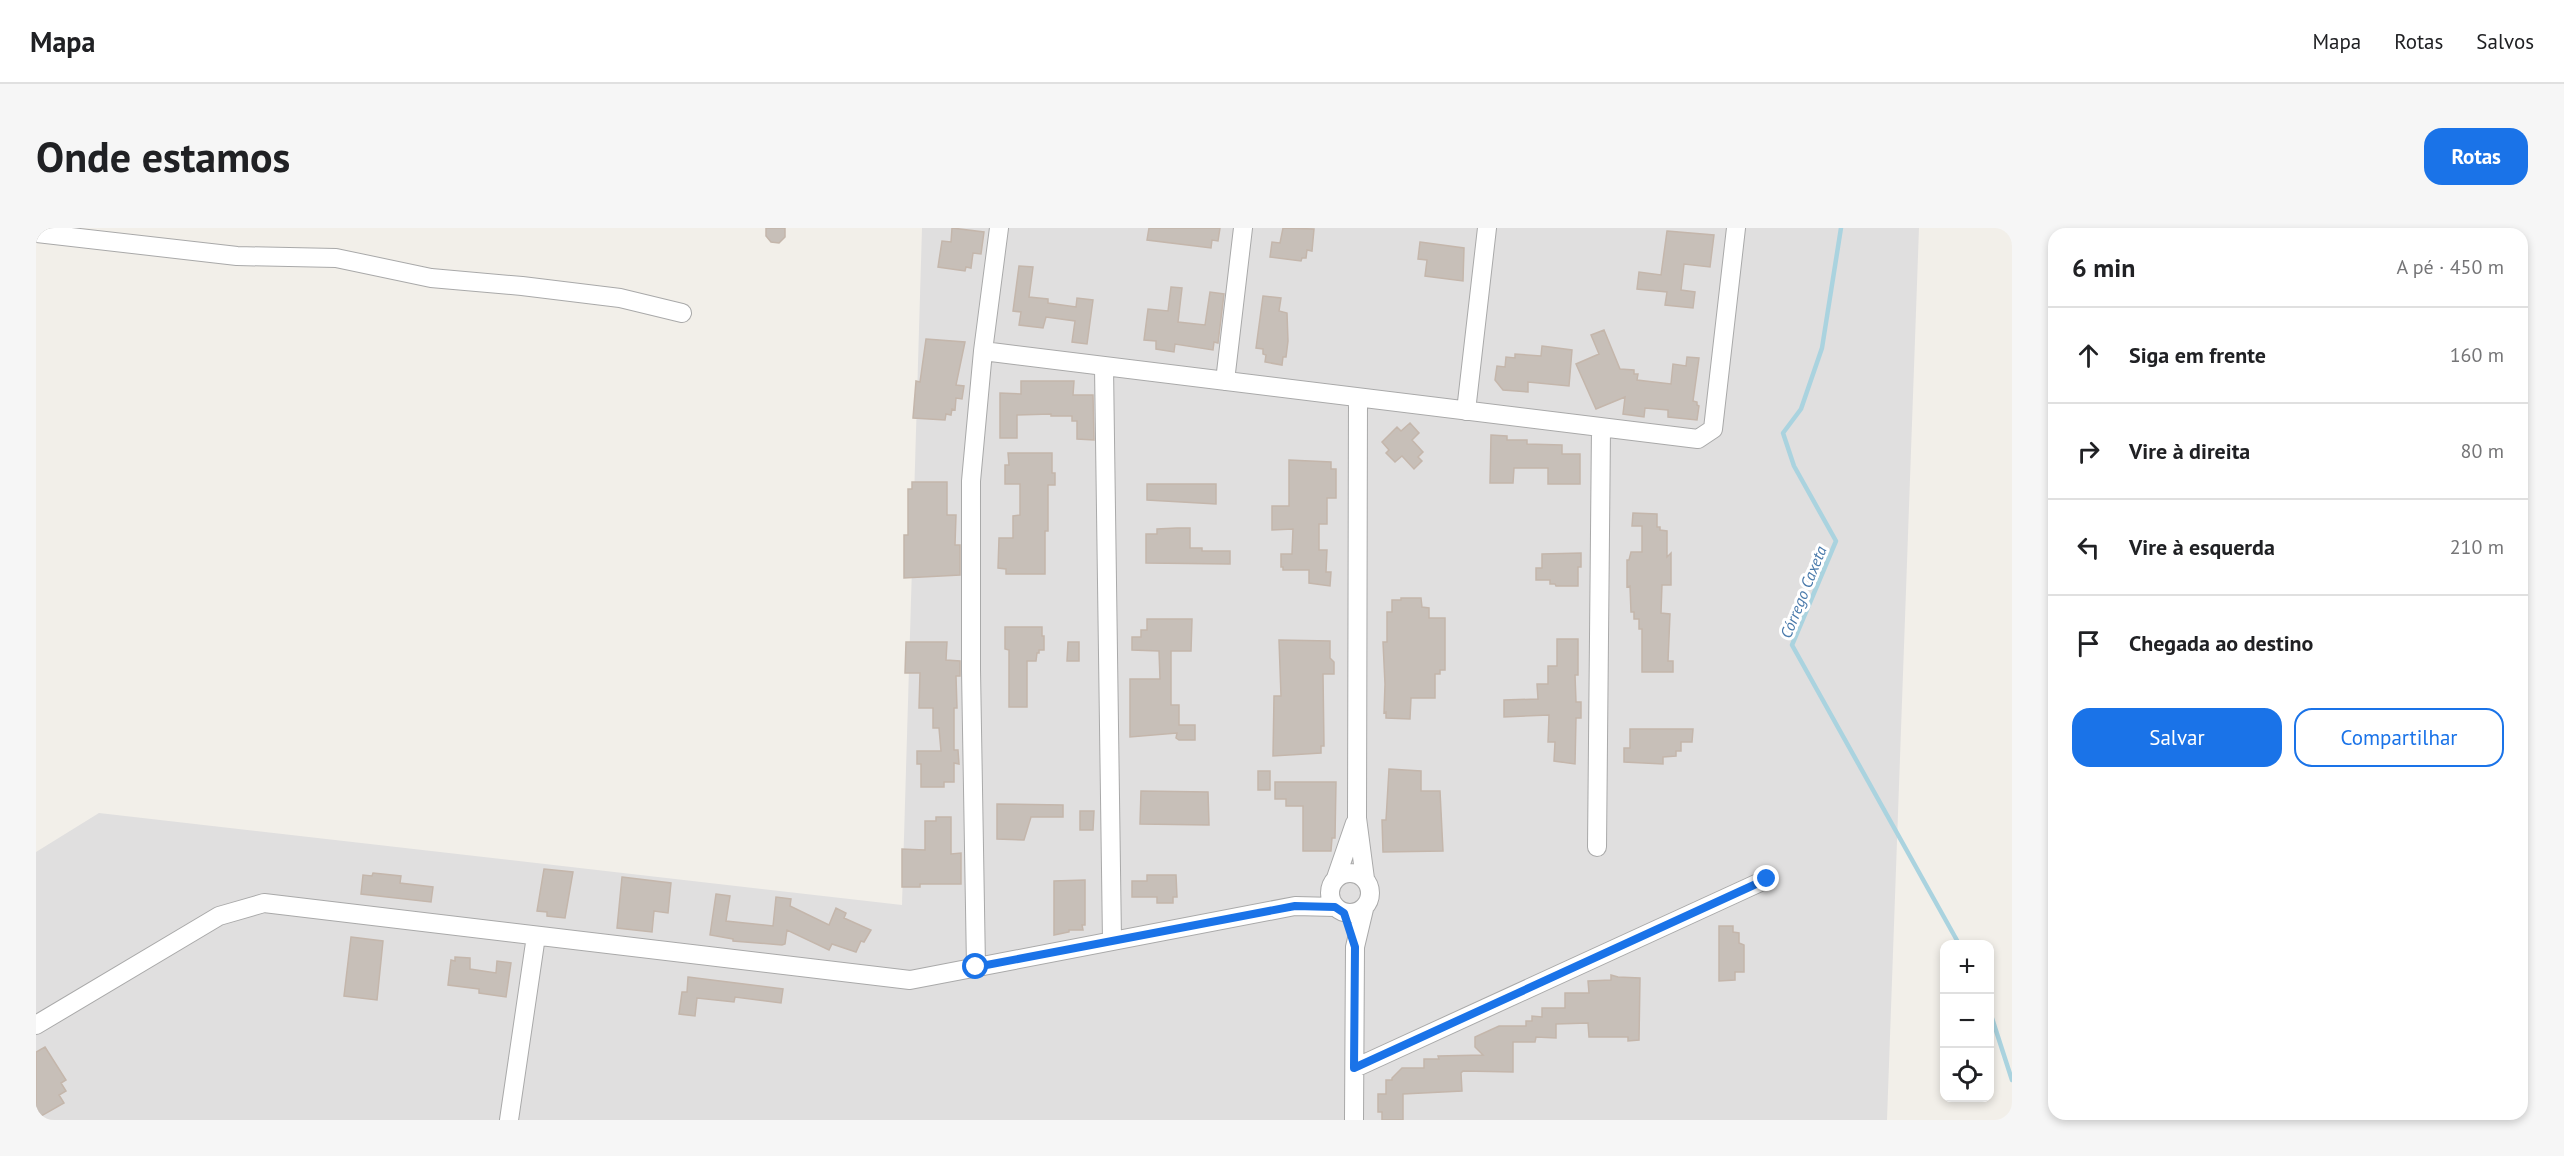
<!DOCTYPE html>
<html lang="pt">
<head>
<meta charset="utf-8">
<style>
  body { margin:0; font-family:"PT Sans",sans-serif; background:#f6f6f6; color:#202124 }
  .controls { position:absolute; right:18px; bottom:18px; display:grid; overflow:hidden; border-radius:12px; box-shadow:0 3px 9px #0003 }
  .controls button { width:54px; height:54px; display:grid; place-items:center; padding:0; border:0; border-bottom:2px solid #e0e0e0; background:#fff; color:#202124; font:30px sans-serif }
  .stop { position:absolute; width:18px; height:18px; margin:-14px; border:4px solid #1a73e8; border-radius:50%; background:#fff }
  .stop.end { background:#1a73e8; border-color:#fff; box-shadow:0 2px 6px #0008 }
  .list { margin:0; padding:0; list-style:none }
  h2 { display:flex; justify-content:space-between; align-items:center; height:78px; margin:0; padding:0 24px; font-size:26px }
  h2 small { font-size:20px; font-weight:400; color:#757577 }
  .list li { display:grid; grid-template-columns:39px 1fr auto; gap:18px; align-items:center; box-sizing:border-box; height:96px; padding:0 24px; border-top:2px solid #e0e0e0 }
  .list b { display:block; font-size:22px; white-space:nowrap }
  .list em { font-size:20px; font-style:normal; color:#757577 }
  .actions { display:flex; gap:12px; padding:18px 24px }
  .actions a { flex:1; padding:14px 0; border:2px solid #1a73e8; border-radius:18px; text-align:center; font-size:21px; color:#1a73e8 }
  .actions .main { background:#1a73e8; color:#fff }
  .icon { flex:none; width:33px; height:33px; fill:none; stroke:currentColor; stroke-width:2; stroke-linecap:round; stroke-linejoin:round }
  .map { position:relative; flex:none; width:1976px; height:892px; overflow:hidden; border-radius:18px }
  header { display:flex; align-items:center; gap:36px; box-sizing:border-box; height:84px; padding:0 30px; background:#fff; border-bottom:2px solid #e0e0e0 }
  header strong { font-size:28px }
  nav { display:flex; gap:33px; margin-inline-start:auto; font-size:21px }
  .intro { display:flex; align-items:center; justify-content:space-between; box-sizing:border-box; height:144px; padding:0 36px }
  h1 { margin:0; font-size:42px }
  .button { padding:15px 27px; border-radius:18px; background:#1a73e8; color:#fff; font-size:21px; font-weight:700 }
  main { display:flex; gap:36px; padding:0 36px }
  aside { flex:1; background:#fff; border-radius:18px; box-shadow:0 3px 9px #0003 }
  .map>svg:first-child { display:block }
</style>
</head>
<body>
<header>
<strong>Mapa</strong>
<nav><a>Mapa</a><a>Rotas</a><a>Salvos</a></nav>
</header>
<div class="intro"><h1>Onde estamos</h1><a class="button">Rotas</a></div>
<main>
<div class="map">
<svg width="1976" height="892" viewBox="0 0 1976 892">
  <rect width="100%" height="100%" fill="#f2efe9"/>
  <path fill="#e0dfdf" d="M886 0H1883L1851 892H0V624L63 585 866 677Z"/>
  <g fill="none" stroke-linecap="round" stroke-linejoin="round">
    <path stroke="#aad3df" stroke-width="4.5" d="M1805 0 1786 120 1765 181 1747 205 1758 238 1800 313 1756 417 1923 716
      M1954 784 1976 852"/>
  </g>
  <path fill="#c7bfb8" stroke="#c4b6ab" stroke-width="1.5" d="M730 0H749V9L743 15 735 14 730 8Z
    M916 0 948 4 945 26 937 25 935 40 930 39 929 43 902 39 906 13 915 14Z
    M1113 0H1184L1182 13 1176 12 1175 20 1111 12Z
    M1247 0 1278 1 1276 23 1271 22 1270 30H1266L1265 33 1234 29 1236 14 1244 15Z
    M1631 3 1678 7 1674 39 1648 36 1645 62 1659 64 1657 80 1629 77 1631 64 1601 61 1603 44 1625 47Z
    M1384 14 1428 20 1427 53 1389 48 1391 32 1382 31Z
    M983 38 997 39 993 69 1012 71V75L1040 79 1041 70 1057 72 1051 116 1036 114 1039 93 1010 89 1007 100 983 97 985 84 977 83Z
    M1135 59 1146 60 1142 94 1169 97 1174 64 1188 66 1182 115 1178 114 1177 122 1139 116 1138 124 1120 121V113L1108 112 1112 81 1132 83Z
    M1227 68 1245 70 1243 83 1251 85 1252 113 1250 129H1247L1246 137 1229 134 1230 127 1227 126V121L1220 120Z
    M1568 102 1584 141 1598 142V146H1602L1601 152 1635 156 1637 136 1650 138 1651 129 1663 130 1657 173 1661 174V177L1663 178 1661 192 1632 189V182L1609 180 1608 189 1587 186 1589 169 1560 181 1540 136 1563 126 1555 107Z
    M890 111 929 114 920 157 928 158 926 171 920 170 919 182 916 181 915 187 910 186 909 192 877 190 880 153 884 154Z
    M1506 118 1536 122 1533 158 1492 154V164L1467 162 1459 152 1461 138 1469 139 1470 129 1479 130V126L1505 128Z
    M985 153H1038L1037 167H1057L1058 212 1041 211V193H1036V188H1015V186L981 187V210H964V165L985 166Z
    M1374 195 1383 205 1376 212 1387 224 1382 229 1386 233 1378 241 1366 228 1359 234 1350 225 1353 222 1346 214 1361 199 1365 203Z
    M1455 207 1471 208V212H1491V216L1526 217V226H1544V256H1512V240H1478L1477 255H1454Z
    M972 225H1016V245H1019V257H1012V303H1009V346H970V341L962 340 963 310H977V288L984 287V256H969V237H973Z
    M1253 232 1295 234V241H1300V270H1291V296H1283V322H1291L1290 344H1295L1294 358 1273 355V342H1247V339H1245V326H1256L1257 301 1236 302V278H1253Z
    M876 254H911V287H920L919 317H924V347L868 350V307H872V261H876Z
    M1111 256H1180V276L1111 272Z
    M1597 285 1621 286V299H1624V302L1631 303V329L1635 325V357H1626L1625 385 1634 386 1632 433H1637V444H1606V401H1603V391H1598V384H1595L1594 358 1591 359V332H1593L1595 324H1606V298H1596Z
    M1141 300H1154V320H1166V323H1194V336L1110 335V306H1121V301Z
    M1545 325V339H1542V358H1520L1519 356H1514V352H1500V340H1506V326Z
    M1365 370H1385L1386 379 1393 380V390H1409V442H1404V446H1399V470H1375L1374 491 1350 490V484L1348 485 1349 456 1347 414H1351V384H1356V372H1365Z
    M1111 391H1156L1155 423H1135V477H1143V497H1159V512H1143L1140 510 1141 505 1094 509V451H1124L1123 423 1096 422V409H1105V402H1111Z
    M969 399H1006V408H1008V422H1003V425H1001L1000 433H991V479H973V422L969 421Z
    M1521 411H1542V447H1539L1540 474H1545V490H1540L1539 536 1518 533 1519 514H1512L1513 487 1468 489V472L1502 471 1501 456H1512V438H1521Z
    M1243 412 1294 413V430L1298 434V446H1287L1288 518H1285V525L1237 528 1238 468H1245Z
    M870 414H911L910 432 924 433V448H920L921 480H918V522H922L923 536 918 535V554H908V559H885V536H881V523H905L903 500H897V480H883L884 445H869Z
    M1032 414H1043V433H1031Z
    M1594 501H1657L1656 514H1645V523H1640V528L1627 529V536L1588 534V520H1594Z
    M1353 541 1385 543V563H1404L1407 623 1347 624 1346 592H1350Z
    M1222 543H1234V562H1222Z
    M1239 554H1300L1299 610H1296L1295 623H1267V578H1250V571H1239Z
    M1105 563 1172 564 1173 597 1104 596Z
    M961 576 1027 577V589H995L988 612 961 611Z
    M1044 583H1058L1057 602H1044Z
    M900 589H915V626L925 625V656H884V659H866V621L889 622V593H900Z
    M508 641 537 644 529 690 511 688V684L501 683Z
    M337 645 365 648 364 655 397 659 395 674 325 666 327 647 336 648Z
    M1111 647H1140L1141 669H1137V675H1121V669H1096V653H1111Z
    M586 649 635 655 632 685 618 683 616 704 581 700Z
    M1049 652V697H1046L1047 702H1033V704L1018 707V653Z
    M680 666 694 668 690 693 737 698 740 669 755 671 754 678 793 697 800 680 810 685 808 690 835 702 828 714 825 713 820 724 796 716 793 722 751 702 749 716 746 717 697 713V711L674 707Z
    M1683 698H1697V704L1703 705V715L1708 717V744H1699V752L1683 753Z
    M315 709 347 713 341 772 308 768Z
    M419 729 434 730V741L460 745 461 733 475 735 470 769 443 765V761L412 757 415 732 419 733Z
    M1575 747 1582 749 1604 750 1603 812 1592 813V809H1553L1552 795 1520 796V810L1500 809 1499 814H1477V844L1427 843 1425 845 1426 863 1367 866V892H1346V884H1342V866H1350V852H1356V850L1366 840H1388V831H1403L1402 828 1447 827 1439 819V809L1463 798H1490V793H1496V788L1506 789V780H1529V765H1553L1552 753 1575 752Z
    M652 749 747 761 745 775 699 769 698 774 661 770 659 788 643 786 646 764H651Z
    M9 819 30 852 25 855 30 863 23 867 28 875 0 891V824Z"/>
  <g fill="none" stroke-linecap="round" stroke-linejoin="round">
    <g stroke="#a9a9a9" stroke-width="20">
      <path id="street" d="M0 5 201 28 300 30 395 50 486 58 584 70 646 85
        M947 123 963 0
        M1068 139 1076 713
        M1189 153 1207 0
        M1322 170 1321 590 1329 651
        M1430 183 1451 0
        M1561 619 1565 200
        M1294 665a20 20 0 1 1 40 0a20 20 0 1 1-40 0Z
        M1300 650 1319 595
        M940 739 935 442V253L947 123 1662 211 1677 201 1700 0
        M0 797 183 688 228 675 874 752 1259 678 1299 679
        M1319 840 1731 651
        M473 892 500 708
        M1318 892 1319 719 1328 681"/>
    </g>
    <use href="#street" stroke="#fff" stroke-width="18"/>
  </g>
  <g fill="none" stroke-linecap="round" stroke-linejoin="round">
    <path stroke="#1a73e8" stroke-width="8" d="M940 739 1259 678 1299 679 1308 685 1319 719 1318 840 1731 651"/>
  </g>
  <g text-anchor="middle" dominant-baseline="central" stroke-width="6" stroke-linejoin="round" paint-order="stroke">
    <g font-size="16" font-style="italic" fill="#4a7aab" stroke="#fff">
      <text transform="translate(1767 364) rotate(-68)">Córrego Caxeta</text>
    </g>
  </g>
</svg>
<div class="controls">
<button>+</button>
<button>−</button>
<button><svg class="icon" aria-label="locate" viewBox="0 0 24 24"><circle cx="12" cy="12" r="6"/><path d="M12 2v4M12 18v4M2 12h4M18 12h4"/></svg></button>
</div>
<div class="stop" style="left:940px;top:739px"></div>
<div class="stop end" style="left:1731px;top:651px"></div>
</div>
<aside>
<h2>6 min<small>A pé · 450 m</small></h2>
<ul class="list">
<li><svg class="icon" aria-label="ahead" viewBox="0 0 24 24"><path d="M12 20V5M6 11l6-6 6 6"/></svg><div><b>Siga em frente</b></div><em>160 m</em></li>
<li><svg class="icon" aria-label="right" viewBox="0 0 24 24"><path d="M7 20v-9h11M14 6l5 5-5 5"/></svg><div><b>Vire à direita</b></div><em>80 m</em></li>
<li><svg class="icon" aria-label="left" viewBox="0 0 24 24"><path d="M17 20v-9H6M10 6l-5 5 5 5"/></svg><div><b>Vire à esquerda</b></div><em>210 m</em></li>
<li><svg class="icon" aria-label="arrive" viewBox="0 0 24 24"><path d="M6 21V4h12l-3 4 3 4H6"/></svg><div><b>Chegada ao destino</b></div></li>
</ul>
<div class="actions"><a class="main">Salvar</a><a>Compartilhar</a></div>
</aside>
</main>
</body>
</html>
